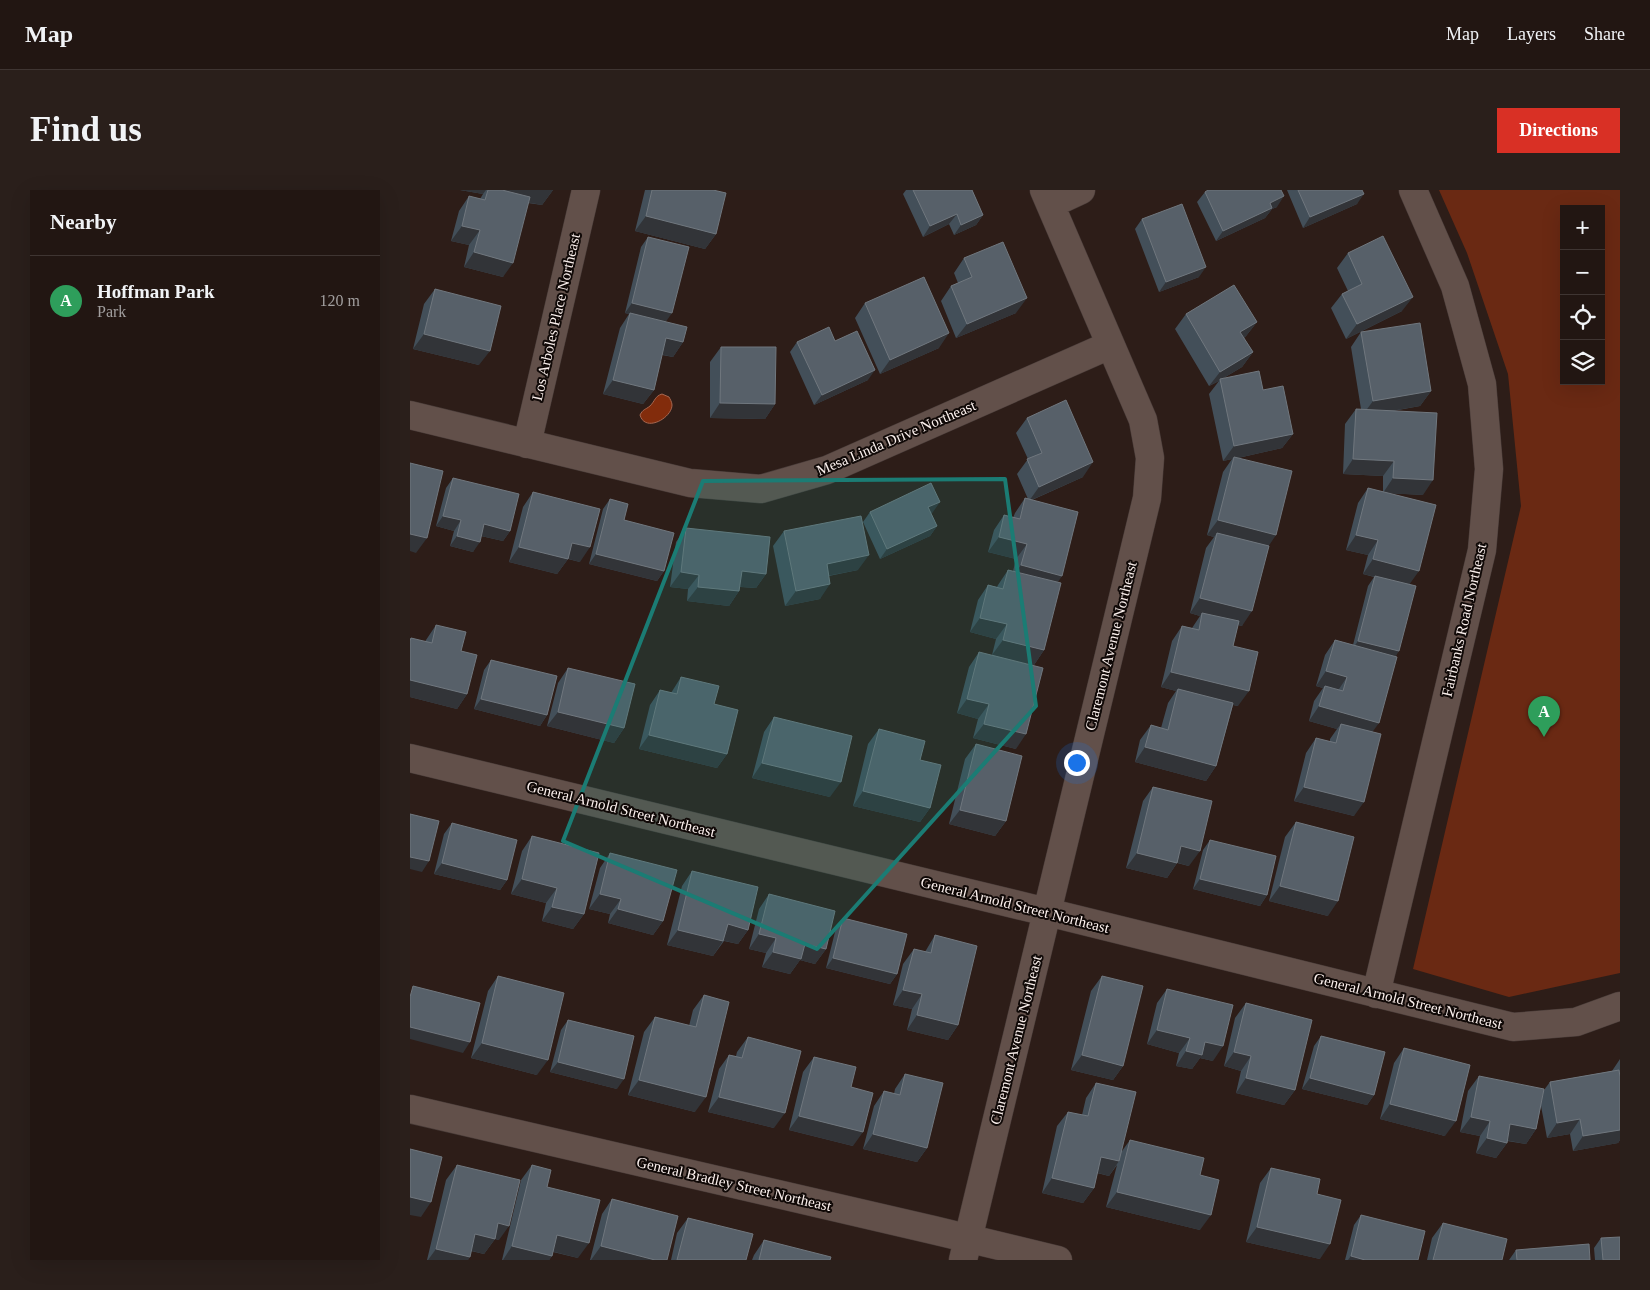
<!DOCTYPE html>
<html lang="en">
<head>
<meta charset="utf-8">
<style>
  body { margin:0; font-family:"Times New Roman",serif; background:#2a1f1b; color:#f1f3f6 }
  .controls { position:absolute; right:15px; top:15px; display:grid; overflow:hidden; border-radius:0px; box-shadow:0 5px 20px #0002 }
  .controls button { width:45px; height:45px; display:grid; place-items:center; padding:0; border:0; border-bottom:1px solid #3f3532; background:#221612; color:#f1f3f6; font:25px sans-serif }
  .you { position:absolute; left:666px; top:572px; width:18px; height:18px; margin:-12px; border:4px solid #fff; border-radius:50%; background:#1a73e8; box-shadow:0 0 0 8px #1a73e833 }
  .badge { display:grid; place-items:center; width:32px; height:32px; border-radius:50%; background:#d93025; color:#fff; font-size:16px; font-weight:700 }
  .pin { position:absolute; translate:-50% -41px; filter:drop-shadow(0 1px 2px #0008) }
  .pin::after { content:''; position:absolute; top:26px; width:18px; height:15px; background:inherit; clip-path:polygon(0 0,100% 0,50% 100%) }
  .list { margin:0; padding:0; list-style:none }
  h2 { display:flex; justify-content:space-between; align-items:center; height:65px; margin:0; padding:0 20px; font-size:21px }
  h2 small { font-size:16px; font-weight:400; color:#a29f9f }
  .list li { display:grid; grid-template-columns:32px 1fr auto; gap:15px; align-items:center; box-sizing:border-box; height:90px; padding:0 20px; border-top:1px solid #3f3532 }
  .list b { display:block; font-size:19px; white-space:nowrap }
  .list p { margin:0; font-size:16px; white-space:nowrap; color:#a29f9f }
  .list em { font-size:16px; font-style:normal; color:#a29f9f }
  .icon { flex:none; width:28px; height:28px; fill:none; stroke:currentColor; stroke-width:2; stroke-linecap:round; stroke-linejoin:round }
  .map { position:relative; flex:none; width:1210px; height:1070px; overflow:hidden; border-radius:0px }
  header { display:flex; align-items:center; gap:30px; box-sizing:border-box; height:70px; padding:0 25px; background:#221612; border-bottom:1px solid #3f3532 }
  header strong { font-size:24px }
  nav { display:flex; gap:28px; margin-inline-start:auto; font-size:18px }
  .intro { display:flex; align-items:center; justify-content:space-between; box-sizing:border-box; height:120px; padding:0 30px }
  h1 { margin:0; font-size:35px }
  .button { padding:12px 22px; border-radius:0px; background:#d93025; color:#fff; font-size:18px; font-weight:700 }
  main { display:flex; gap:30px; padding:0 30px }
  aside { flex:1; background:#221612; border-radius:0px; box-shadow:0 5px 20px #0002 }
  .map>svg:first-child { display:block }
</style>
</head>
<body>
<header>
<strong>Map</strong>
<nav><a>Map</a><a>Layers</a><a>Share</a></nav>
</header>
<div class="intro"><h1>Find us</h1><a class="button">Directions</a></div>
<main>
<aside>
<h2>Nearby<small></small></h2>
<ul class="list">
<li><span class="badge" style="background:#2e9e5b">A</span><div><b>Hoffman Park</b><p>Park</p></div><em>120 m</em></li>
</ul>
</aside>
<div class="map">
<svg width="1210" height="1070" viewBox="0 0 1210 1070">
  <rect width="100%" height="100%" fill="#2d1d18"/>
  <path fill="#6a2913" fill-rule="evenodd" d="M1029 0H1210V783L1099 807 1003 779 1111 316 1098 184 1057 63ZM1154 19H1191V191H1154Z"/>
  <path fill="#822c0c" stroke="#a66750" d="M252 204 259 207C260 209 262 212 262 215 262 228 235 243 230 225 233 219 235 220 240 216 245 211 245 206 252 204Z"/>
  <g fill="none" stroke-linecap="round" stroke-linejoin="round">
    <g stroke="#473a37" stroke-width="29">
      <path id="street" d="M641 14 671 0
        M0 225 280 293 351 299 417 280 700 155
        M117 254 176 0
        M0 568 637 722 1103 837 1166 832 1210 816
        M966 804 1072 360 1079 279 1072 194 1045 96 1003 0
        M0 919 523 1040 648 1070
        M553 1070 737 308 740 268 733 230 634 0"/>
    </g>
    <use href="#street" stroke="#62504a" stroke-width="28"/>
  </g>
  <path fill="#434f59" d="M50 0H143L132 15 118 13 93 87 54 77 59 55 41 51 49 21 59 6 70 9 73 4Z
    M235 0H303L306 44 295 59 225 41Z
    M496 0H562L573 25 566 35 544 45 539 34 513 47 493 4Z
    M877 0H952L947 14 893 38Z
    M795 2 867 17 862 19 855 28 806 51 787 12Z
    M732 29 789 87 749 102 725 39Z
    M238 47 256 132 273 152 263 167 252 165 244 200 233 214 193 204 210 138 219 124 215 123 231 57Z
    M938 63 992 121 936 149 921 118 932 104 938 101 927 78Z
    M554 68 606 123 546 148 531 111 541 96 548 93 544 83Z
    M25 99 69 175 3 159 14 114Z
    M455 113 529 158 470 184 445 128Z
    M776 124 847 132 836 146 834 148 843 162 832 177 812 189 853 200 883 244 872 258 828 268 859 356 832 436 828 435 823 456 828 516 823 515 806 576 796 591 725 572 730 550 741 535 751 538 758 513 766 501 751 497 762 451 772 436 782 438 790 426 780 423 796 358 804 347 797 345 813 282 822 269 813 271 799 204 809 191 799 196 765 139Z
    M951 142 1021 201 1010 216 983 221 1013 305 978 303 1000 394 986 466 962 542 944 626 884 611 896 563 906 548 920 552V549L927 539 899 531 904 511 913 498 906 496 915 465 925 450 943 455 958 396 964 387 953 384 958 365 936 360 948 313 958 298 973 302V286L933 284 935 234 946 219H951L941 157Z
    M425 151 458 190 404 215 380 162 387 152Z
    M311 157 365 214 355 229 300 228V172Z
    M617 228 673 287 622 310 647 392 634 460 624 475 582 465 586 449 560 442 568 410 578 395 587 397 588 395 598 380 603 381 606 369 578 362 584 340 594 325 603 328 605 323 615 308 618 309 607 284 618 269 606 243Z
    M43 288 100 341 93 351 71 346 63 362 40 356 44 341 26 336 36 298Z
    M123 302 170 372 158 369 147 384 99 372 113 317Z
    M200 309 214 330 254 381 247 391 179 374 193 319Z
    M460 322H523L521 323 527 336 520 346 470 369 453 332Z
    M276 338 356 384 346 398 330 397 329 401 319 416 277 411 278 399 260 397 266 352Z
    M374 341 448 380 419 386 410 409 375 416 363 356Z
    M26 435 51 461 57 504 47 519 0 507V449L1 448 15 452 16 450Z
    M569 462 606 559 563 548 568 529 547 523 559 477Z
    M81 470 137 525 130 536 64 519 74 480Z
    M158 478 214 538 204 553 137 536 148 493Z
    M271 487 304 514 317 564 307 578 229 559 240 515 250 500 261 503Z
    M364 527 420 607 342 588 354 542Z
    M469 539 510 570 520 618 510 632 443 616 458 554Z
    M566 554 596 631 585 646 539 634 555 569Z
    M743 597 779 676 767 673 757 688 716 678 733 611Z
    M886 632 918 726 859 711 875 647Z
    M42 633 97 690 90 700 24 684 34 644Z
    M122 646 174 724 163 739 132 731 136 713 101 704 112 661Z
    M800 650 857 705 850 716 783 699 793 660Z
    M200 663 253 731 243 745 198 733 200 724 179 719 190 678Z
    M282 681 338 740 328 754 314 751 303 766 257 755 272 696Z
    M359 704 416 759 405 774 390 770 380 784 352 777 356 763 339 759 349 719Z
    M433 728 487 784 480 794 416 778 426 738Z
    M525 745 548 835 538 850 497 840 502 819 483 815 493 774 504 759 515 762Z
    M88 786 127 885 61 868 78 801Z
    M692 786 713 876 703 890 661 880 681 801Z
    M757 799 803 871 790 868 782 879 766 876 769 863 737 854 747 813Z
    M294 805 285 922 218 905 234 842 245 827 279 836 283 820Z
    M836 813 885 900 874 915 826 903 831 881 814 876 825 828Z
    M158 830 207 899 140 882 151 840Z
    M911 846 964 905 957 915 892 899 904 856Z
    M338 847 364 938 298 922 309 879 319 865 326 866 327 862Z
    M994 858 1035 946 970 929 984 873Z
    M404 867 441 897 443 956 379 940 393 882Z
    M1210 869V950L1208 953 1163 961 1160 944 1137 948 1131 916 1126 939 1116 954 1097 951V953L1086 968 1066 963 1070 946 1050 942 1058 901 1069 886 1134 900 1140 892 1202 881Z
    M495 884 517 958 507 972 453 959 464 916 474 901 484 904 485 899Z
    M686 893 712 961 720 950 790 985V1040L696 1017 707 975 699 986 687 983 684 998 673 1013 632 1003 647 936 658 922 672 925 676 908Z
    M47 975 89 1050 85 1049 74 1064 61 1061 58 1070H17L36 990Z
    M122 975 137 997 168 1068 143 1062 142 1066 139 1070H92L111 990Z
    M861 978 907 1004 910 1069 836 1052 850 993Z
    M202 1009 257 1070H180L192 1024Z
    M951 1025 1008 1070H935L944 1035Z
    M278 1028 336 1070H261L267 1043Z
    M1033 1033 1092 1070H1017L1022 1048Z
    M1191 1048 1210 1070H1185L1184 1058Z
    M354 1050 420 1070H342L344 1065Z
    M1106 1060 1180 1070H1099Z"/>
  <path fill="#323438" d="M50 0H76L73 4Z
    M78 0H143L132 15 77 5Z
    M954 4 947 14 893 38 900 27Z
    M874 6 867 17 862 19 855 28 806 51 813 41 860 13Z
    M547 24 539 34 513 47 520 36Z
    M573 25 566 35 544 45 551 35Z
    M236 26 306 44 295 59 225 41Z
    M52 36 70 40 59 55 41 51Z
    M64 62 103 73 93 87 54 77Z
    M796 77 789 87 749 102 756 92Z
    M1003 107 992 121 936 149 947 134Z
    M617 108 606 123 546 148 557 134Z
    M222 113 262 123 255 133 215 123Z
    M847 132 836 146 820 156 830 142Z
    M539 143 529 158 470 184 480 170Z
    M14 144 80 161 69 175 3 159Z
    M256 148 273 152 263 167 246 163Z
    M843 162 832 177 810 190V189L809 191 799 196 810 182Z
    M465 180 458 190 404 215 412 205Z
    M203 190 244 200 233 214 193 204Z
    M1021 201 1010 216 952 226 963 211Z
    M310 213 365 214 355 229 300 228Z
    M883 244 872 258 823 269 824 267 822 269 813 271 824 256Z
    M943 269 984 271 973 286 933 284Z
    M683 272 673 287 619 311 629 297Z
    M983 288 1023 290 1013 305 973 303Z
    M530 312 523 322 511 327 518 317Z
    M33 326 51 330 44 341 26 336Z
    M808 330 866 345 856 360 807 343 804 347 797 345Z
    M74 334 100 341 93 351 67 345Z
    M527 336 520 346 470 369 477 359Z
    M0 344 17 348 6 363 0 361Z
    M946 345 968 350 958 365 936 360Z
    M47 346 70 352 63 362 40 356Z
    M589 347 617 354 606 369 578 362Z
    M162 353 180 357 170 372 151 367Z
    M109 357 158 369 147 384 99 372Z
    M186 364 254 381 247 391 179 374Z
    M459 365 448 380 406 388 417 374Z
    M963 369 1009 381 999 395 953 384Z
    M611 375 652 386 642 401 601 390Z
    M332 381 356 384 346 398 321 396Z
    M271 382 289 385 278 399 260 397Z
    M420 394 410 409 375 416 386 401Z
    M288 397 329 401 319 416 277 411Z
    M790 408 842 421 832 436 792 426V423L790 426 780 423Z
    M570 428 597 434 586 449 560 442Z
    M593 450 634 460 624 475 582 465Z
    M948 451 989 461 982 472 941 461Z
    M916 481 937 487 927 502 915 496 913 498 906 496Z
    M761 482 839 501 828 516 767 501 768 499 766 501 751 497Z
    M0 490 57 504 47 519 0 507Z
    M71 509 137 525 130 536 64 519Z
    M557 509 579 514 568 529 547 523Z
    M909 516 969 533 958 548 931 534 927 539 899 531Z
    M148 522 214 538 204 553 137 536Z
    M574 534 616 544 606 559 563 548Z
    M239 545 317 564 307 578 229 559Z
    M735 557 806 576 796 591 725 572Z
    M352 573 431 592 420 607 342 588Z
    M894 597 954 612 944 626 884 611Z
    M453 601 520 618 510 632 443 616Z
    M550 620 596 631 585 646 539 634Z
    M771 656 790 661 779 676 761 671Z
    M727 663 767 673 757 688 716 678Z
    M0 667 19 671 12 682 0 679Z
    M32 673 97 690 90 700 24 684Z
    M112 689 147 698 136 713 101 704Z
    M790 689 857 705 850 716 783 699Z
    M870 696 928 711 918 726 859 711Z
    M190 704 211 709 200 724 179 719Z
    M142 717 174 724 163 739 132 731Z
    M208 719 253 731 243 745 198 733Z
    M318 734 338 740 328 754 307 749Z
    M268 740 313 751 303 766 257 755Z
    M349 744 366 748 356 763 339 759Z
    M395 754 416 759 405 774 390 770 380 784 352 777 363 762Z
    M423 768 487 784 480 794 416 778Z
    M493 800 512 804 502 819 483 815Z
    M507 825 548 835 538 850 497 840Z
    M0 837 60 852 53 863 0 849Z
    M747 840 780 848 769 863 737 854Z
    M795 852 813 856 803 871 790 868 782 879 766 876 776 861Z
    M72 853 138 870 127 885 61 868Z
    M824 862 841 866 831 881 814 876Z
    M672 865 713 876 703 890 661 880Z
    M148 872 214 889 207 899 140 882Z
    M836 888 885 900 874 915 826 903Z
    M900 888 964 905 957 915 892 899Z
    M229 890 296 907 285 922 218 905Z
    M309 907 375 923 364 938 298 922Z
    M980 914 1046 931 1035 946 970 929Z
    M389 926 453 942 443 956 379 940Z
    M1061 927 1080 931 1070 946 1050 942Z
    M1170 929 1160 944 1137 948 1147 933Z
    M1100 934 1126 939 1116 954 1090 949Z
    M1210 940V950L1208 953 1163 961 1173 946Z
    M463 944 517 958 507 972 453 959Z
    M1077 948 1097 953 1086 968 1066 963Z
    M691 967 709 971 699 986 681 981Z
    M642 988 684 998 673 1013 632 1003Z
    M707 1002 801 1025 790 1040 696 1017Z
    M0 1007 21 1012 11 1027 0 1025Z
    M88 1033 99 1036 89 1050 85 1049 74 1064 55 1059 65 1044Z
    M847 1037 920 1054 910 1069 836 1052Z
    M147 1045 179 1053 168 1068 137 1060Z
    M102 1056 142 1066 139 1070H93Z
    M191 1056 245 1070H181Z
    M26 1059 60 1067 58 1070H18Z
    M941 1066 955 1070H938Z"/>
  <path fill="#576069" stroke="#70777e" d="M78 0H92L120 7 103 73 64 62 70 40 52 36 59 6 75 10Z
    M242 0H303L316 3 306 44 236 26Z
    M503 0H562L573 25 551 35 547 24 520 36Z
    M798 0H871L874 6 860 13 862 18 813 41 795 2Z
    M888 0H952L954 4 900 27Z
    M772 14 796 77 756 92 732 29Z
    M973 46 1003 107 947 134 932 104 952 94 938 63Z
    M238 47 279 57 262 123 222 113Z
    M593 52 617 108 557 134 541 96 562 87 554 68Z
    M514 87 539 143 480 170 455 113Z
    M824 95 847 132 830 142 843 162 810 182 776 124Z
    M25 99 91 116 80 161 14 144Z
    M220 123 277 137 273 152 256 148 244 200 203 190Z
    M1010 133 1021 201 963 211 951 142Z
    M419 137 425 151 447 141 465 180 412 205 387 152Z
    M311 157H366L365 214 310 213Z
    M849 181 853 200 873 196 883 244 824 256 810 189Z
    M656 210 683 272 629 297 617 269 632 263 617 228Z
    M946 219 1027 223 1023 290 983 288 984 271 943 269Z
    M824 267 882 281 866 345 808 330Z
    M0 273 33 281 17 348 0 344Z
    M43 288 109 304 100 341 74 334 70 352 47 346 51 330 33 326Z
    M521 293 530 312 518 317 527 336 477 359 460 322Z
    M958 298 1026 315 1009 381 963 369 968 350 946 345Z
    M123 302 190 319 180 357 162 353 158 369 109 357Z
    M615 308 668 322 652 386 611 375 617 354 589 347 594 325 610 329Z
    M200 309 218 314 214 330 264 343 254 381 186 364Z
    M451 326 459 365 417 374 420 394 386 401 374 341Z
    M276 338 360 347 356 384 332 381 329 401 288 397 289 385 271 382Z
    M807 343 859 356 842 421 790 408Z
    M598 380 651 393 634 460 593 450 597 434 570 428 578 395 593 399Z
    M965 386 1006 396 989 461 948 451Z
    M792 423 829 431 823 456 848 462 839 501 761 482 772 436 789 440Z
    M26 435 56 442 51 461 67 465 57 504 0 490V451L1 448 22 453Z
    M925 450 987 467 969 533 909 516 915 496 933 501 937 487 916 481Z
    M569 462 633 478 616 544 574 534 579 514 557 509Z
    M81 470 147 486 137 525 71 509Z
    M158 478 225 494 214 538 148 522Z
    M271 487 309 496 304 514 328 520 317 564 239 545 250 500 267 504Z
    M768 499 823 513 806 576 735 557 741 535 758 540Z
    M364 527 442 546 431 592 352 573Z
    M931 534 971 544 954 612 894 597 906 548 926 553Z
    M469 539 515 551 510 570 531 575 520 618 453 601Z
    M566 554 612 566 596 631 550 620Z
    M743 597 802 611 790 661 771 656 767 673 727 663Z
    M0 624 29 631 19 671 0 667Z
    M886 632 944 647 928 711 870 696Z
    M42 633 107 650 97 690 32 673Z
    M122 646 189 663 174 724 142 717 147 698 112 689Z
    M800 650 866 666 857 705 790 689Z
    M200 663 267 680 253 731 208 719 211 709 190 704Z
    M282 681 348 697 338 740 318 734 313 751 268 740Z
    M359 704 425 721 416 759 395 754 391 769 363 762 366 748 349 744Z
    M433 728 497 744 487 784 423 768Z
    M525 745 567 756 548 835 507 825 512 804 493 800 504 759 521 763Z
    M88 786 154 803 138 870 72 853Z
    M692 786 733 796 713 876 672 865Z
    M3 796 70 813 60 852 0 837V807Z
    M757 799 823 815 813 856 795 852 792 865 776 861 780 848 747 840Z
    M294 805 319 812 296 907 229 890 245 827 286 837Z
    M836 813 902 830 885 900 836 888 841 866 824 862Z
    M158 830 224 846 214 889 148 872Z
    M911 846 975 862 964 905 900 888Z
    M338 847 391 861 375 923 309 907 319 865 332 868Z
    M994 858 1060 875 1046 931 980 914Z
    M404 867 446 877 441 897 463 903 453 942 389 926Z
    M1209 880 1210 887V940L1173 946 1170 929 1147 933 1140 892Z
    M495 884 533 893 517 958 463 944 474 901 490 905Z
    M1069 886 1134 899 1126 939 1100 934 1097 953 1077 948 1080 931 1061 927Z
    M686 893 726 902 709 971 691 967 684 998 642 988 658 922 678 926Z
    M720 950 794 968 790 985 809 990 801 1025 707 1002Z
    M0 959 32 967 21 1012 0 1007Z
    M47 975 110 990 99 1036 88 1033 85 1049 65 1044 60 1067 26 1059Z
    M122 975 141 980 137 997 190 1010 179 1053 147 1045 142 1066 102 1056Z
    M861 978 910 989 907 1004 931 1010 920 1054 847 1037Z
    M202 1009 268 1026 257 1070H245L191 1056Z
    M951 1025 1015 1041 1008 1070H955L941 1066Z
    M278 1028 343 1044 336 1070H267Z
    M1033 1033 1097 1049 1092 1070H1023Z
    M1210 1047V1070H1193L1191 1048Z
    M354 1050 421 1067 420 1070H349Z
    M1179 1054 1180 1070H1107L1106 1060Z"/>
  <path fill="#1b7c74" fill-opacity="0.2" stroke="#1b7c74" stroke-width="4" stroke-linejoin="round" d="M595 289 626 516 407 759 153 651 293 291Z"/>
  <g text-anchor="middle" dominant-baseline="central" stroke-width="4" stroke-linejoin="round" paint-order="stroke">
    <g font-size="15" fill="#fbf0ed" stroke="#100907">
      <text transform="translate(146 127) rotate(-77)">Los Arboles Place Northeast</text>
      <text transform="translate(486 248) rotate(-23)">Mesa Linda Drive Northeast</text>
      <text transform="translate(1054 430) rotate(-77)">Fairbanks Road Northeast</text>
      <text transform="translate(701 456) rotate(-76)">Claremont Avenue Northeast</text>
      <text transform="translate(211 619) rotate(14)">General Arnold Street Northeast</text>
      <text transform="translate(605 715) rotate(14)">General Arnold Street Northeast</text>
      <text transform="translate(998 811) rotate(14)">General Arnold Street Northeast</text>
      <text transform="translate(606 850) rotate(-76)">Claremont Avenue Northeast</text>
      <text transform="translate(324 994) rotate(13)">General Bradley Street Northeast</text>
    </g>
  </g>
</svg>
<div class="controls">
<button>+</button>
<button>−</button>
<button><svg class="icon" aria-label="locate" viewBox="0 0 24 24"><circle cx="12" cy="12" r="6"/><path d="M12 2v4M12 18v4M2 12h4M18 12h4"/></svg></button>
<button><svg class="icon" aria-label="layers" viewBox="0 0 24 24"><path d="M12 4l9 5-9 5-9-5zM3 14l9 5 9-5"/></svg></button>
</div>
<div class="you"></div>
<div class="pin badge" style="left:1134px;top:547px;background:#2e9e5b">A</div>
</div>
</main>
</body>
</html>
